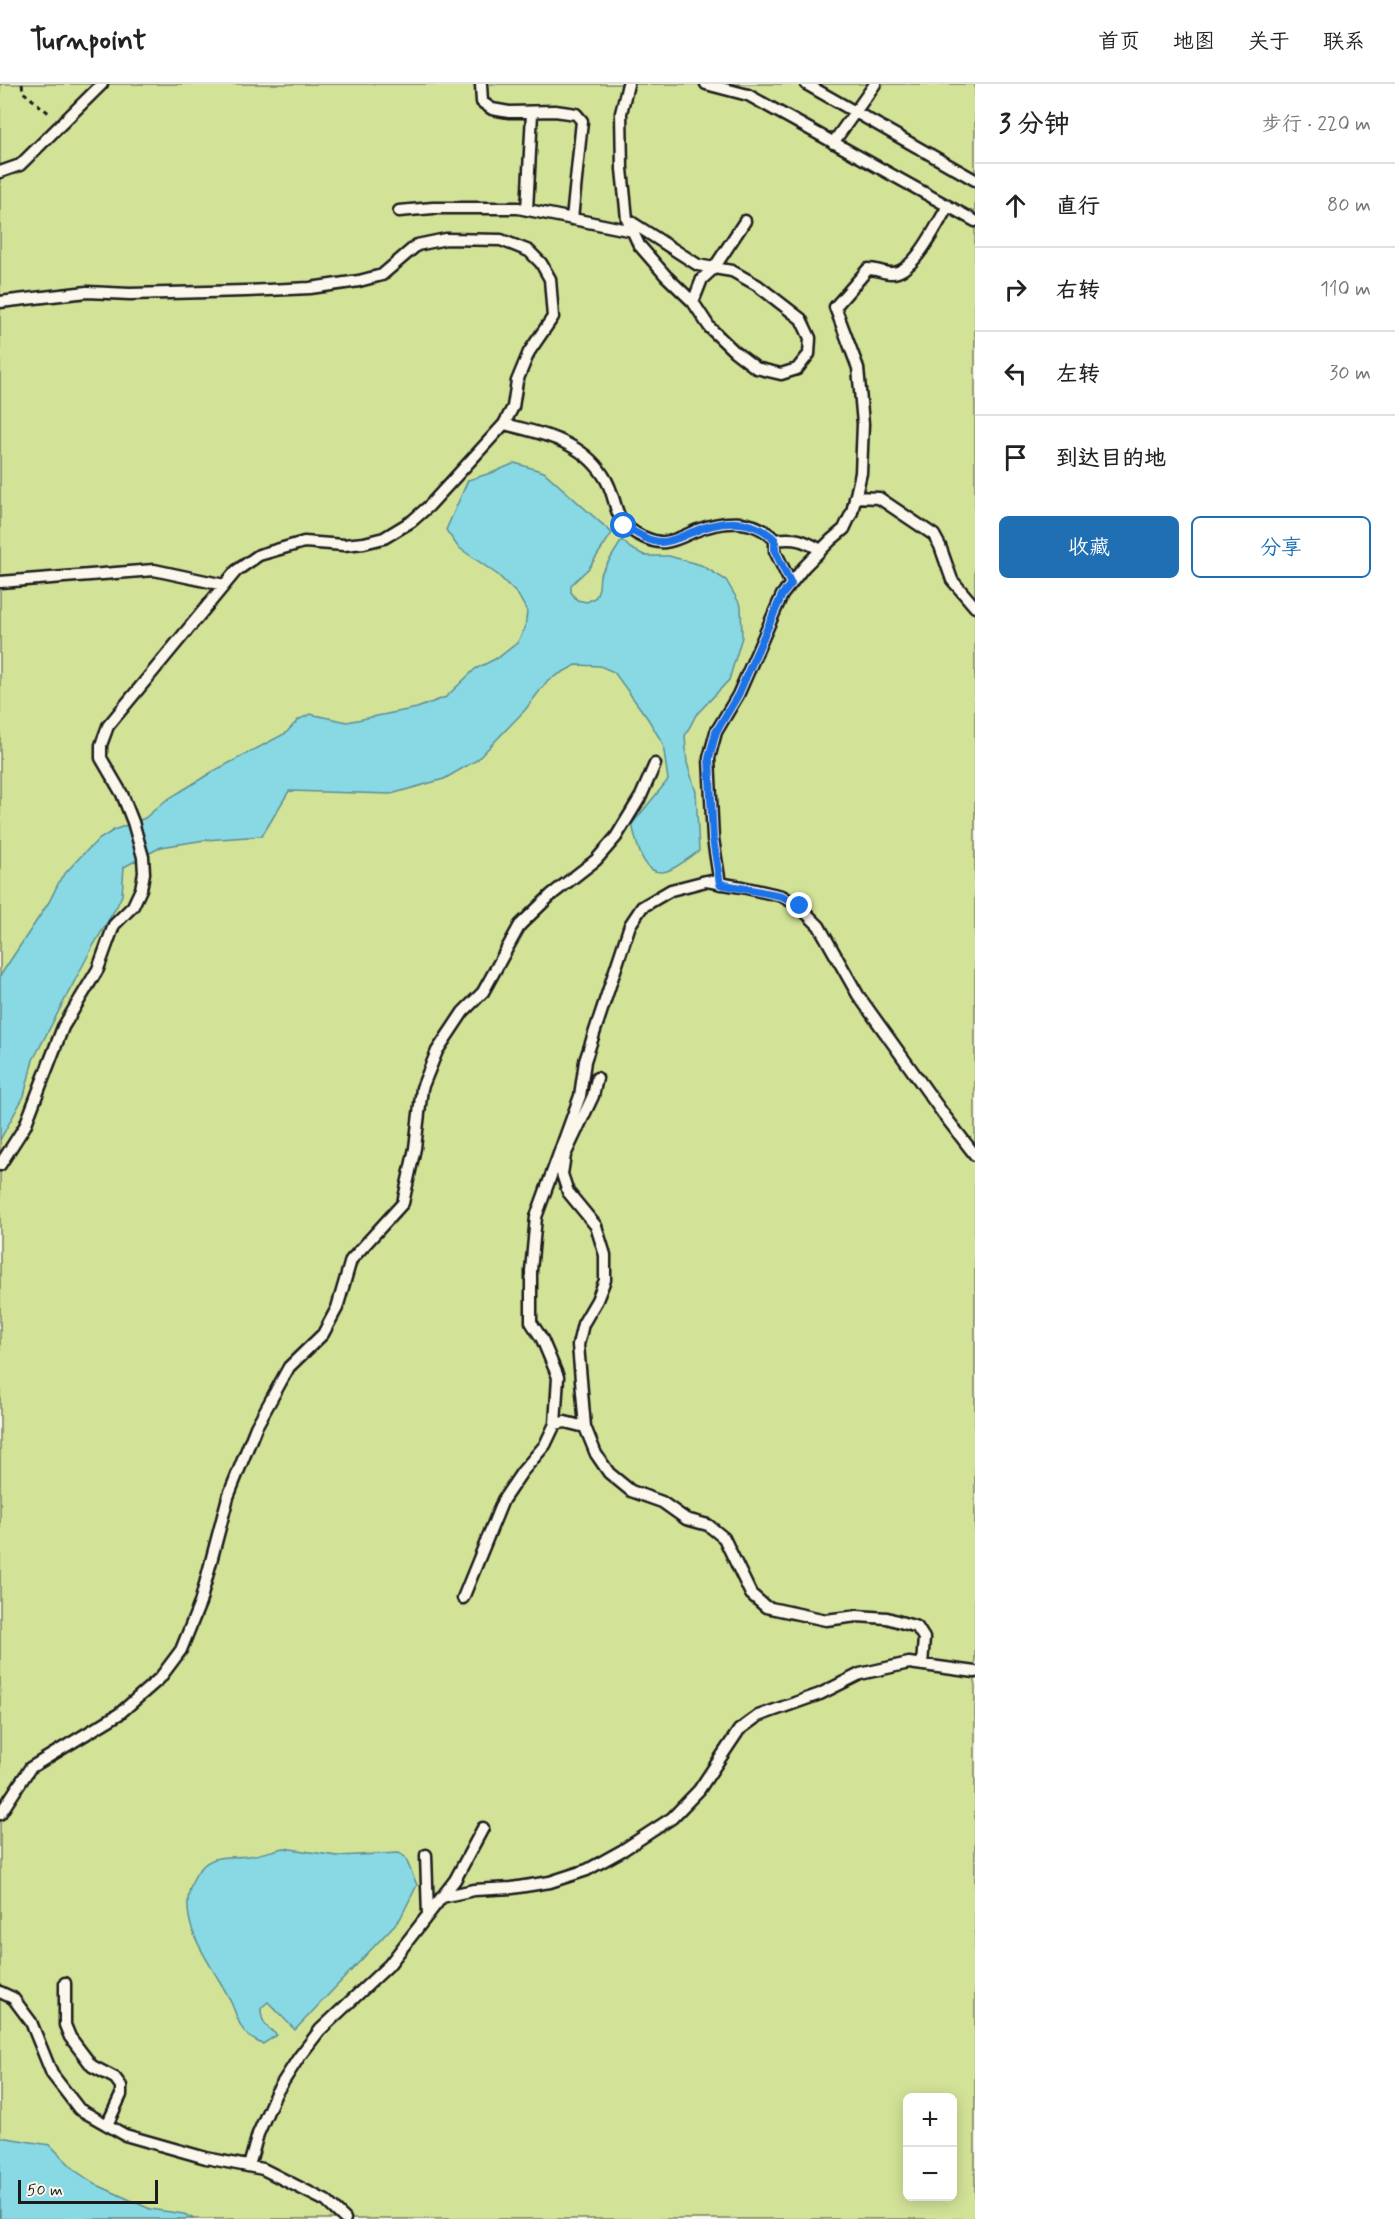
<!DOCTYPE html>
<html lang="zh">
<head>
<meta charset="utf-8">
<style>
  body { margin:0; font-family:Mynerve,"LXGW WenKai TC",sans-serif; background:#f6f6f6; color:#222 }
  .controls { position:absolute; right:18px; bottom:18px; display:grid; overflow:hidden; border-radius:9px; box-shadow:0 3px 15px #0003 }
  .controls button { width:54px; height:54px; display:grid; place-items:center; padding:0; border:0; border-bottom:2px solid #e0e0e0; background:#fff; color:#222; font:30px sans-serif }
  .scale { position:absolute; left:18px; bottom:15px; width:140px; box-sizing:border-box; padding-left:6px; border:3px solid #1c1c1c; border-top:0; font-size:16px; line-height:21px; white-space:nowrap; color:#1c1c1c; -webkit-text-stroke:4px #fbf7ec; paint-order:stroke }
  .stop { position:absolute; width:18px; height:18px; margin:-14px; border:4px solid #1a73e8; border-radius:50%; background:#fff }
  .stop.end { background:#1a73e8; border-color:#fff; box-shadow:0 2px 6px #0008 }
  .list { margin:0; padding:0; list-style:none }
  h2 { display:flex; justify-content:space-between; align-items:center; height:78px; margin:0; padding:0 24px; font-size:26px }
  h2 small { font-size:20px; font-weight:400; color:#767676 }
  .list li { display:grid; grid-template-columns:39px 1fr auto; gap:18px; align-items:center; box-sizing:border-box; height:84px; padding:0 24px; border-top:2px solid #e0e0e0 }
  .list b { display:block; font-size:22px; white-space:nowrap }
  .list em { font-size:20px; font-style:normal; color:#767676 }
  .actions { display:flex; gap:12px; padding:18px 24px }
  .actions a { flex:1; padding:14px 0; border:2px solid #1f6fb2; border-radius:9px; text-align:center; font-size:21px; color:#1f6fb2 }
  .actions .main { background:#1f6fb2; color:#fff }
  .icon { flex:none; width:33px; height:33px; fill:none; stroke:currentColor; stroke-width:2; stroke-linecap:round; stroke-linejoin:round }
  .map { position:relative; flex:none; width:975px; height:2135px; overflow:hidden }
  header { display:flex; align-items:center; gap:36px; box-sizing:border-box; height:84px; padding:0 30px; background:#fff; border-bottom:2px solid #e0e0e0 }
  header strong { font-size:28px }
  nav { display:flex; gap:33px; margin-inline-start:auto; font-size:21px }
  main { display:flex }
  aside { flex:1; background:#fff }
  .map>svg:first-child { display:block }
</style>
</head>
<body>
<header>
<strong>Turnpoint</strong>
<nav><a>首页</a><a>地图</a><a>关于</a><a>联系</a></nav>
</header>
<main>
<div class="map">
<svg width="975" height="2135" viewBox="0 0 975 2135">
  <rect width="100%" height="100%" fill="#fbf7ec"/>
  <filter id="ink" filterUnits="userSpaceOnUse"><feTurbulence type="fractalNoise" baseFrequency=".0167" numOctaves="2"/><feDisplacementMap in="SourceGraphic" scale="12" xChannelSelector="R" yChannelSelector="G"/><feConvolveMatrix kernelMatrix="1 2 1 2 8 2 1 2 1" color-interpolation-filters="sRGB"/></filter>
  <g filter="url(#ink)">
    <path fill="#d2e397" stroke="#77805a" stroke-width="1.5" fill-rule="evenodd" d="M0 0H975V2135H0ZM908 2014H952V2112H908Z"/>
    <path fill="#88d9e3" stroke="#5d8d93" stroke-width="1.5" d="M515 379 544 388 612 449 589 484 571 501V508L577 516 587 518 596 513 599 504 600 491 622 456 630 464 646 472H669L701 481 726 496 741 522 742 553 729 596 696 631 685 652 687 679 696 708 699 767C690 773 678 783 667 787 642 795 636 756 632 740L668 696 663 660 648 635 614 588 600 582 576 581 548 596 525 626 477 676 444 695 391 710 289 707 262 752 205 756 161 763 124 783 122 811 117 822 93 862 33 976 24 1012 0 1056V892L49 818 61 794 80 773 98 756 114 746 145 734 165 717 212 688 286 649 298 636 310 630 347 638 417 624 446 613 475 585 499 573 517 559 525 544 527 527 518 511 498 491 458 463 446 446 468 396 494 388Z
      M284 1764 337 1772 399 1769 405 1773 417 1801 400 1835 295 1946 268 1918 261 1924C261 1938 266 1943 277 1951L263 1960C238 1951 239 1934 229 1914 212 1880 179 1845 190 1804 193 1795 196 1788 204 1781 217 1770 233 1774 248 1772 260 1771 273 1766 284 1764Z
      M0 2053 50 2061 76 2087 95 2100 150 2125 184 2130 194 2135H0Z"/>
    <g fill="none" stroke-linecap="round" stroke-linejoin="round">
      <g stroke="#1c1c1c" stroke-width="15">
        <path id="service" d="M481 0 482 18 492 25 509 28 555 27 576 30 582 37 572 135
          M628 0 621 29 622 85 627 135 639 161 666 192 693 218 710 244 734 267 756 284 781 290 797 285 809 270 810 254 801 235 757 201 732 187 714 184 702 195 693 218
          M706 0 748 11 975 137
          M806 0 975 96
          M833 59 875 0
          M0 88 20 81 102 0
          M527 126 532 29
          M399 127 433 124H518L633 147
          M628 136 698 181 714 184 745 137
          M0 218 87 208 130 210 246 207 310 204 359 197 382 191 417 161 446 155 501 156 529 167 541 179 550 195 553 233 529 268 517 297 513 323 504 340 429 422 412 437 384 454 364 459 344 461 304 458 259 471 236 487 108 642 101 661V674L122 710 133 738 143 773 144 789 141 805 133 822 114 841 98 885 63 943 25 1042 0 1081
          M504 340C541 349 581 357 603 391 621 417 608 437 643 453 650 456 657 459 665 458 675 457 686 451 695 447 722 436 754 433 775 456V467L791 500
          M855 413 879 414 934 451 940 462 952 496 975 523
          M775 456C796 453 803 456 821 466
          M0 498 154 486 224 501
          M720 800 713 755 709 674 716 648 738 611 782 511 804 483 831 456 844 445 852 428 861 389 863 340 858 284 835 223 868 185C877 185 883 189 891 189 914 190 937 140 948 122
          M597 994 593 1012 565 1071 562 1090 568 1108 596 1142 605 1171V1196L597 1216 583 1240 578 1261 585 1343 596 1370 609 1389 631 1407 662 1418 686 1435 708 1441 724 1454 751 1510 766 1523 826 1536 857 1532 887 1534 917 1543 924 1554 922 1581
          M555 1340 565 1338 585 1343
          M463 1514 503 1416 522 1388 545 1361 555 1340 558 1293 542 1255 531 1238V1187L536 1133 580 1012 585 977 630 841 642 823 671 806 706 797 742 803 782 812 799 822 819 842 858 911 944 1031 975 1071
          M0 1730 30 1684 119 1630 160 1594 181 1566 200 1519 228 1413 256 1343 289 1283 323 1250 337 1224 351 1176 403 1119 415 1064 422 1004 437 967 463 928 483 908 520 841 551 811 596 776 616 753 641 712 655 680
          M426 1771 428 1831
          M442 1813 474 1806 512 1804 550 1798 587 1786 623 1766 672 1734 699 1706 739 1646 758 1632 820 1610 860 1590 909 1579 975 1588
          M65 1899V1941L70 1953 92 1982 115 1994 121 2002V2011L107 2041
          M0 1908 13 1914 31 1938 52 1990 79 2025 125 2051 206 2074 263 2085 326 2117 345 2135
          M249 2082 258 2050 276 2009 299 1973 320 1946 389 1881 455 1796 483 1744"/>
      </g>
      <path stroke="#1c1c1c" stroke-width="3" stroke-dasharray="4.5 4.5" stroke-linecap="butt" d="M22 0 23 8 50 30"/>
      <use href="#service" stroke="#fbf7ec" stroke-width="10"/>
    </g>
  </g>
  <g fill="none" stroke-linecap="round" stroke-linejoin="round" filter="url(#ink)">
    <path stroke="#1a73e8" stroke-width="8" d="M624 442C636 449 649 458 662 458 672 458 684 451 693 448 720 436 753 433 775 456V467L791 500 782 511 738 611 716 648 709 674 713 755 720 800 782 812 800 822"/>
  </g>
</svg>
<div class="controls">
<button>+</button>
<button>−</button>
</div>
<div class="scale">50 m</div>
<div class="stop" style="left:624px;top:442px"></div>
<div class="stop end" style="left:800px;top:822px"></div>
</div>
<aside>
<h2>3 分钟<small>步行 · 220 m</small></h2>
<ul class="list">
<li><svg class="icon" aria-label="ahead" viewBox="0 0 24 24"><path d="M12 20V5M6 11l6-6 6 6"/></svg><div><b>直行</b></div><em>80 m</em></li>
<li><svg class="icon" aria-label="right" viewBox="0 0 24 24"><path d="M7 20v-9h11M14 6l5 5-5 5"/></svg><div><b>右转</b></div><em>110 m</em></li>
<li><svg class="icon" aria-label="left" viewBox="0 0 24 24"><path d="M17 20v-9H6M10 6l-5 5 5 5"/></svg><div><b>左转</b></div><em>30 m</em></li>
<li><svg class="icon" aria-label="arrive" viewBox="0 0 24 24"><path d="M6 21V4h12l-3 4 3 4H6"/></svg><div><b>到达目的地</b></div></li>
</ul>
<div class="actions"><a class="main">收藏</a><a>分享</a></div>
</aside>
</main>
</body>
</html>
